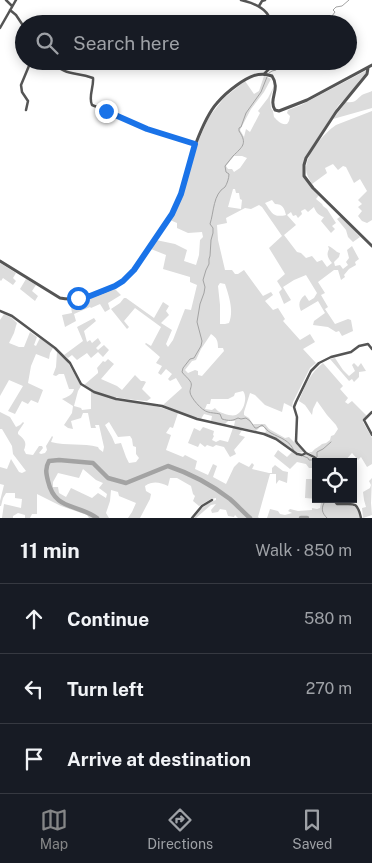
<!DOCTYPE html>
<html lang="en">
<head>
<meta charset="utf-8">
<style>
  body { margin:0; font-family:"Public Sans",sans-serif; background:#20242c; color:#f1f3f6 }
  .controls { position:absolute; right:15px; bottom:15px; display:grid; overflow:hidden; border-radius:0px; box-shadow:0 2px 12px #0003 }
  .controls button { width:45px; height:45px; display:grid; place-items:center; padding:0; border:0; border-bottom:1px solid #363941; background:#171b24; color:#f1f3f6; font:25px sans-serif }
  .stop { position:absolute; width:15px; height:15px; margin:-11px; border:4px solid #1a73e8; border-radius:50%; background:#fff }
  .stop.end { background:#1a73e8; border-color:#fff; box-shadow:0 1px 5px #0008 }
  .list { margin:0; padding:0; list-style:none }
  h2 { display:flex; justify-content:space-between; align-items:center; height:65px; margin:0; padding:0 20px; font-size:21px }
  h2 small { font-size:16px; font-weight:400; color:#9ea1a6 }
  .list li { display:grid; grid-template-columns:32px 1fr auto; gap:15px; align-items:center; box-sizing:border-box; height:70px; padding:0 20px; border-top:1px solid #363941 }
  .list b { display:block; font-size:19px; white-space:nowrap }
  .list em { font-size:16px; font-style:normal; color:#9ea1a6 }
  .icon { flex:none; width:28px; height:28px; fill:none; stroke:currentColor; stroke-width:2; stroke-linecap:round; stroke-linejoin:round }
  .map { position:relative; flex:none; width:372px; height:518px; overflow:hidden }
  .search { position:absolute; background:#171b24; box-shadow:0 2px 12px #0003; left:15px; right:15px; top:15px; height:55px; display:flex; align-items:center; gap:12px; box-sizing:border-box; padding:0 18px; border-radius:28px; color:#9ea1a6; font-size:19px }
  .sheet { height:275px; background:#171b24 }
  nav { display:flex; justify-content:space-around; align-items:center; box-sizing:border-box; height:70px; border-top:1px solid #363941; background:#171b24; font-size:14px; color:#9ea1a6 }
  nav a { display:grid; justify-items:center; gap:2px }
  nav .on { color:#858687 }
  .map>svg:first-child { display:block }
</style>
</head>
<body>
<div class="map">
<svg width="372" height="518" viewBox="0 0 372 518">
  <rect width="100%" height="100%" fill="#fff"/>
  <path fill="#dcdcdc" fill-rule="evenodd" d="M367 70 365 74 359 81 354 89 338 106 305 158 303 172 319 195 316 199 322 204 323 206 327 209 336 223 332 226 335 229 331 233 321 221 324 217C319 216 315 211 314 207L308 212 305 209 301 211 302 214 298 218 296 215 293 216 291 212 287 215 296 225 284 235 297 252 301 253 306 258 312 256 317 262 322 260 327 267 332 263C328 258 326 255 329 249L328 246C333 247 335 252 340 253L339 257 334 262 335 266 340 265 343 269 348 265 346 262 349 258 347 250 352 246 359 259 355 262 356 265 349 269 344 275 345 277 341 280 338 270H334L318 282 325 293 321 295 328 307 325 309 335 324 348 319 351 320 353 331 342 336 339 331 336 332 328 327 313 325 314 321 325 313 318 301 301 311C298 304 299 300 305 295L309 301 314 298 317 293 306 275 294 280 283 287 291 300 284 304 279 292 282 289 277 281 285 274 269 248 282 236 262 207 259 205 251 209 245 208 226 218 227 223 217 225 218 240 225 270H232L235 274H238L244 270 263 296 271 292 273 295 265 301 273 310 278 308 285 319 283 321 300 340 310 334 315 342 303 349 316 363 310 368 293 402 292 407 284 403 282 412 265 405 255 395 250 393 244 412V415L249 418 253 424H265L269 429 285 438 289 437 294 442 295 440 297 445 304 452 297 453 276 438 265 433 266 431 264 427H260L256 431 234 426 235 421H228L225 424 211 421 212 416 204 414 201 419 190 416 163 405 182 388 176 378 170 381 168 379 172 374 166 369 161 375 158 373 162 366 156 363 160 357 145 344 146 343 151 346 161 327 135 308 124 321 129 327 127 329 111 309 120 303 124 298H126L154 318 163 302 169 306 166 311 169 315 161 323 172 330 166 344 168 347 173 340 185 309 191 310 197 285 190 282V277L163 269 166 255 151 249 156 240 175 244 187 250 184 261 196 265 199 255 200 240 203 237 202 232 188 233 177 228V223L170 220 182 195 197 144 209 117 224 98 245 81 254 94 259 91 264 76 271 79 264 92 251 109 240 130 244 137 246 129 250 132 260 113 258 111 268 98 274 86 270 99 271 108 273 111 274 117C278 121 281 125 287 124L289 121 290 116 287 113 288 110 301 105ZM234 156H242L247 158 240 168 234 172 232 169H228L226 166ZM233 189H235L236 193H239L240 199 242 200 241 209 228 207ZM272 200 275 204C283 204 284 208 286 215 273 218 272 213 265 203ZM220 283 225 284C229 296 234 311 229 323L225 324H220V305L218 286ZM211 334C217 338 218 341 218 348H223L224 351 202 376 198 375V371L195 370 188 373 185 370 192 361 196 360 201 349ZM243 391C248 397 244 412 236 415 233 416 228 415 225 414 220 412 218 412 215 408L212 410 205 409 207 404H210L211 399H228L234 396 235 393Z
    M372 91V108L333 119 346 102C357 104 357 97 364 94 367 93 370 92 372 91Z
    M372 111V220L367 223 362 221 358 216 362 211 358 207 362 204 358 200 367 191 360 179 354 183 346 167 343 166 338 170 333 164 325 168 327 173 312 184C309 179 306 174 306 169 306 154 324 133 336 125Z
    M341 216 360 237 353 242 348 237 346 230 337 219Z
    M0 263 16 273 13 278 16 281 13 285 3 278 1 281 0 280Z
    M26 279 36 285 32 291 38 296 35 301 20 289Z
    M114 288 121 295 108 303 110 309 105 312 100 304 91 308 90 307 74 314 76 321 65 327 62 315 72 313 70 301C86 300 99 295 114 288Z
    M4 314 12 318 17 323 16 326 14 333 9 343 19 347H24L30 332 37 337 34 345 36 346 40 338 53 348 50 353 49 359 36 354 31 366 28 383 43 390 38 403 31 400 28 404 22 401 15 414 8 411 23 386 9 380 0 396V320Z
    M94 318 96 321 84 331 87 342 90 340 92 343 98 338 101 343 96 348 98 350 104 345 109 350 103 357 98 352 91 358 87 353 77 360 72 355 68 358 64 355 83 341 77 327Z
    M57 352 67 361 81 386 78 391 74 406 81 408 82 410 91 409V391L119 401 132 402 159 407 178 413 173 428 170 427 166 433 171 435 166 450 183 457 185 455 197 461 195 469 208 475 213 464 217 466 213 477 226 484 234 467 239 462 249 467 252 463 254 465 252 469 269 473H272V468L275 465 283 471 288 472 287 483 279 480 276 484V474H270L258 517 259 518H238L235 515 234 517 228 516 226 510 220 509 218 512 212 513 211 510 216 504 211 505 196 518H194C200 510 206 503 216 500V498L211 499 199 506 193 501 195 496 193 494 191 486 177 478H170L168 486C159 482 153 481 145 486L146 491 151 494 150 499 140 518H128L132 512 136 503 119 496 118 492 111 490 110 501 106 513 109 518H89L87 515 61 506 37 494V514H32L30 518H25V515L18 513 13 516V518H2L4 504 21 508 22 499 15 498V493H6L3 498 1 506H0V501L4 485 0 484V467L7 469 11 459 19 472 22 473 26 471 13 454 12 446 2 429H0V412L10 417 16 427 20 425 23 422 24 423 18 432V434C25 440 27 442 24 450L26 454 33 455 39 446H42L43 448 39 453 41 454 45 453 47 450 46 446 52 436 53 437 51 442C67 446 83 443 98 447L99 449 103 452 104 447 99 425H95L96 428H91L88 413H83L81 418 71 421 73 429 68 428 64 425 72 413 73 406 62 399C67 397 73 395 74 389H69L64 374H59L56 376 53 375 56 367ZM109 422 118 437 130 436 132 439 133 446 136 447V454L139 458 136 462 129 463 126 457 121 443 115 444 112 437 105 425ZM83 469 96 480 103 483 99 488 107 494 106 498 98 493 92 498 71 488 66 497 59 493 58 487H53V482L58 473 79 478Z
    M335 358 343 370 349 376 355 371 352 365 354 363 358 367 361 363 366 371 359 372V377L354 382 352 379 349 381 330 359Z
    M108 359 114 364 101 379 117 386 122 390 135 375 141 381H144L146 382 142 389 151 398 147 401C126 399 102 398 84 385L98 373V371L97 368 103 361 105 362Z
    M323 363 343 386 340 389 348 398 345 402 348 404 352 401 367 416 363 420V422L372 438V464L367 467 361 457 358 460 352 453 344 462H320L309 452H312C315 448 319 447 322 444L326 443 330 440 331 436 334 435 338 429 336 425 327 415 317 401 313 409 312 415 305 405 299 401C305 386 310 373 323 363Z
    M203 427 214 431 213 435 214 436 212 440 216 442 220 440 228 442 233 428 242 430 239 435 245 437 234 450 236 454 230 457 224 447 216 445 213 447 207 445 205 447 200 443 198 447 188 443 194 428 200 431Z
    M278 450 287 457 292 452 298 456 306 454 314 459 317 462H316V468H309L306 464 297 462 290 469 274 456Z
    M372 478 371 503 372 515 363 518 362 508 366 507 364 500 363 492 370 488 371 485 369 481Z
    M306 479H311L316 481V499H332C337 509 342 503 350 504 352 505 355 507 357 508L360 518H267L270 509 278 511 280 514 285 515 292 513 288 511 290 509 298 511 312 510V508L317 509 320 508 321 503 317 499 305 498Z"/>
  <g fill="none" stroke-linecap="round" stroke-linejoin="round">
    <path stroke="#a3a3a3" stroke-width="1" d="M329 24V20L335 12 333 10 336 7 342 6 349 0
      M269 73 272 71 276 70 286 61
      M267 77 261 92 246 113 241 127 239 128V131C248 144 242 147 233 156 230 159 228 163 225 166L226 172 229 174C229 178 227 184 225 187 213 194 214 212 210 224L213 228V233L211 240 210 256 209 259V264L206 270 203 280 205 287 204 293 200 304 197 322 202 341 201 346 194 358 190 359 183 368 182 372C184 375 188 378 190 381 193 385 190 388 190 392 190 397 202 411 208 412 211 413 216 413 220 414L222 419C229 421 232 421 238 418L241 419 246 418 250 421 255 428H257L262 425C265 427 267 431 271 433 280 438 290 440 294 451
      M303 456 308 458 309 460H315L316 464
      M316 458 317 457V452L323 449 331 442
      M316 487 314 489 316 491
      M319 499 324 503C321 509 322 513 327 518"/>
    <path stroke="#a3a3a3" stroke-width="4.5" d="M97 518C76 503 55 511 48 481 46 473 45 468 49 461L59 460 93 463 108 478 126 483 168 466C189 473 213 486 230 499 237 505 243 512 250 518
      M301 518H307"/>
    <path stroke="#555" stroke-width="2.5" d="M6 0 12 6
      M241 0C254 3 270 9 271 24
      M259 6 262 1 265 0
      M10 10 16 15 24 27
      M0 28 16 0
      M51 61C67 77 74 71 93 78 94 87 88 97 92 105L122 117 147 129 195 143
      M264 74 270 68 272 61
      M26 110 28 101 22 92 21 85 31 61
      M0 311 12 316 55 348 70 363 81 384 94 392 116 399 162 406 197 419 264 434 276 439 297 454 302 455 306 453
      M372 412 364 420 372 435
      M319 462 314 457 306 453 297 443 296 441 297 417 294 407 296 402 311 371 319 363 331 357 351 352 359 346 368 344 372 349
      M333 499 337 504C352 505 357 499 361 518
      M192 518 202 506 212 500"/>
    <path stroke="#555" stroke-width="3" d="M368 68 367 74 336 112 306 158 304 165V176L313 188 372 246
      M0 261 60 298C82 302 114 291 130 275 139 265 145 254 152 243 163 228 174 212 181 194 188 178 190 159 196 143 201 130 208 113 217 103 223 96 230 90 237 85 248 77 259 71 272 76 281 89 268 99 275 110L279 111 307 100 372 65"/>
  </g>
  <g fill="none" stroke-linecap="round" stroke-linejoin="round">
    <path stroke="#1a73e8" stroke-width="6" d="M78 298 90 296 115 286 123 281 134 270 172 214 181 194 195 144 147 129 106 111"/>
  </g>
</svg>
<div class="controls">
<button><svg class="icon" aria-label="locate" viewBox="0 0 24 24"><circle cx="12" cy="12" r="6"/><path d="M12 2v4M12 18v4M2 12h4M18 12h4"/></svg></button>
</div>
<div class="stop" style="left:78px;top:298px"></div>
<div class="stop end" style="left:106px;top:111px"></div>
<div class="search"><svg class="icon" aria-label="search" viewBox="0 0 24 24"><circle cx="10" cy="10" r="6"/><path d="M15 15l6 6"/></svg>Search here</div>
</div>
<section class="sheet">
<h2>11 min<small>Walk · 850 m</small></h2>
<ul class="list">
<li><svg class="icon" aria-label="ahead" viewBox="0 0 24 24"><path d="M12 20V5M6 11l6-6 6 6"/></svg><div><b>Continue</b></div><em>580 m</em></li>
<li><svg class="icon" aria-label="left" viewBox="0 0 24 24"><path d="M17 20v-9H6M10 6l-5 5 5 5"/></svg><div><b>Turn left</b></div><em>270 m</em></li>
<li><svg class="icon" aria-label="arrive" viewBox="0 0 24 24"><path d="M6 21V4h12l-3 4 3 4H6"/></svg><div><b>Arrive at destination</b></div></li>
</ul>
</section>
<nav>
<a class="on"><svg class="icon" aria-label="map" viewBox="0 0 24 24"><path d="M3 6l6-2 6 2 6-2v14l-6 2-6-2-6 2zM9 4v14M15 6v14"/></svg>Map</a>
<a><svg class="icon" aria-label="directions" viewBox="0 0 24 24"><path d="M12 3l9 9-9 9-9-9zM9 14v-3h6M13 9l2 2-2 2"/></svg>Directions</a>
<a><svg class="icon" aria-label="saved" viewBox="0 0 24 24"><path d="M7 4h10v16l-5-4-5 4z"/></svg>Saved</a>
</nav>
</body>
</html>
